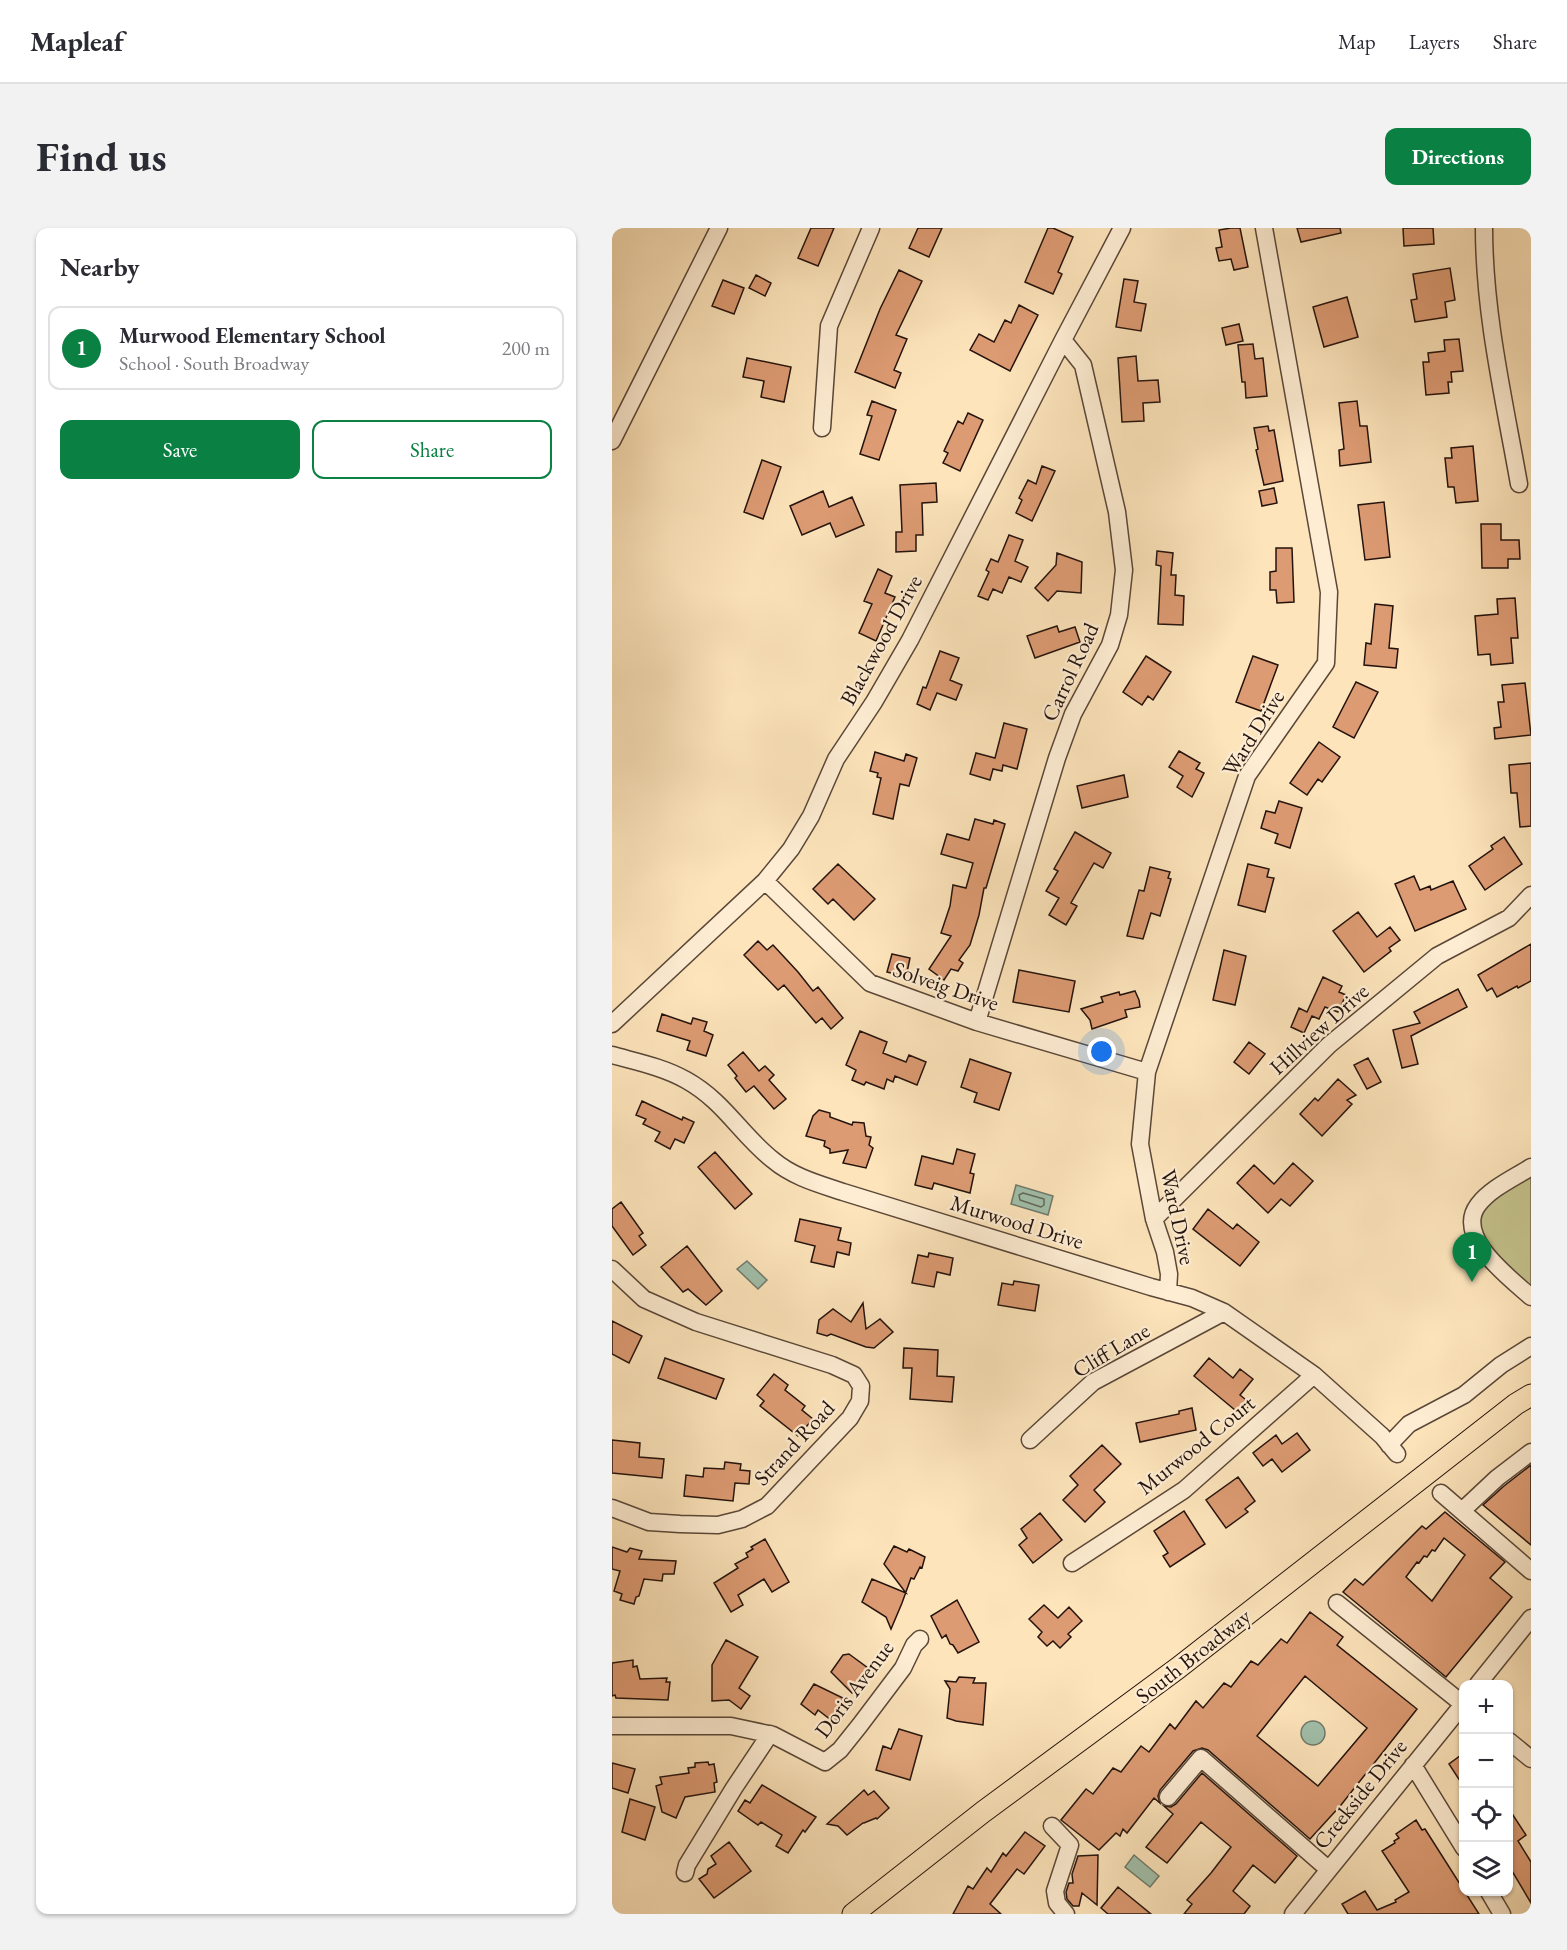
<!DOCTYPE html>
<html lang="en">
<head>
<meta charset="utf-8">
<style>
  body { margin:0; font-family:"EB Garamond",serif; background:#f2f2f3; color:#2b2b33 }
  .controls { position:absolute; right:18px; bottom:18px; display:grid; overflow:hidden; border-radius:12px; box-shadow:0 2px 4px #0004 }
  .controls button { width:54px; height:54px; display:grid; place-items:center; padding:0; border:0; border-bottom:2px solid #e1e1e2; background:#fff; color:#2b2b33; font:30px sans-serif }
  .you { position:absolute; left:490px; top:824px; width:21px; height:21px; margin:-15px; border:4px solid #fff; border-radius:50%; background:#1a73e8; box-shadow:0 0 0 9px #1a73e833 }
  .badge { display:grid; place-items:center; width:39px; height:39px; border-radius:50%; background:#0b8043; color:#fff; font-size:20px; font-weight:700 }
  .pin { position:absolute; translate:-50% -50px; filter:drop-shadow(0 2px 3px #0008) }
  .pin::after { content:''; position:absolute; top:32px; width:21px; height:18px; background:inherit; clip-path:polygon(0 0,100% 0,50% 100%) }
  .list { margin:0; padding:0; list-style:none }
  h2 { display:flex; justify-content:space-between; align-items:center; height:78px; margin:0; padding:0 24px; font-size:26px }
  h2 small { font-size:20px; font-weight:400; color:#7c7c81 }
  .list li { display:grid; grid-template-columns:39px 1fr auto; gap:18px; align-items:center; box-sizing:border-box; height:84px; margin:0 12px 12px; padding:0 12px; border:2px solid #e1e1e2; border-radius:12px }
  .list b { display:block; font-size:22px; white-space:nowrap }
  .list p { margin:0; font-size:20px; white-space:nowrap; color:#7c7c81 }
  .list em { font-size:20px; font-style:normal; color:#7c7c81 }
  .actions { display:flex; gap:12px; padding:18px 24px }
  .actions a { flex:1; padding:14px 0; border:2px solid #0b8043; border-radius:12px; text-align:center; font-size:21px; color:#0b8043 }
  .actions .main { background:#0b8043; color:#fff }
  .icon { flex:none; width:33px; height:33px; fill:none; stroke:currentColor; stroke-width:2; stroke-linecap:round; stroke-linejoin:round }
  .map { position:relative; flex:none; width:919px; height:1686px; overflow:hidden; border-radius:12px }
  header { display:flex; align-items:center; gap:36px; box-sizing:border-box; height:84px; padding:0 30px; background:#fff; border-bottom:2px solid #e1e1e2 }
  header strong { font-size:28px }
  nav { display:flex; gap:33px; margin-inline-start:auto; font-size:21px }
  .intro { display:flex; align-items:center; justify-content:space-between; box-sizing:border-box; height:144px; padding:0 36px }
  h1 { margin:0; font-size:42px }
  .button { padding:15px 27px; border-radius:12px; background:#0b8043; color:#fff; font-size:21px; font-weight:700 }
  main { display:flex; gap:36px; padding:0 36px }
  aside { flex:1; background:#fff; border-radius:12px; box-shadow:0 2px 4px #0004 }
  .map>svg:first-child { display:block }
</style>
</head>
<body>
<header>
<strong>Mapleaf</strong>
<nav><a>Map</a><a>Layers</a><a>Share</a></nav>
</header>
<div class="intro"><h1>Find us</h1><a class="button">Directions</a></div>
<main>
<aside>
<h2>Nearby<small></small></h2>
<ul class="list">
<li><span class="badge">1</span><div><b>Murwood Elementary School</b><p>School · South Broadway</p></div><em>200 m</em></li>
</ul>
<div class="actions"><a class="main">Save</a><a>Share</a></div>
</aside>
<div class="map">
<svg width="919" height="1686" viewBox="0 0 919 1686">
  <rect width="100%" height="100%" fill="#fde4bb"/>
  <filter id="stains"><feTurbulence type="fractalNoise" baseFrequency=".00333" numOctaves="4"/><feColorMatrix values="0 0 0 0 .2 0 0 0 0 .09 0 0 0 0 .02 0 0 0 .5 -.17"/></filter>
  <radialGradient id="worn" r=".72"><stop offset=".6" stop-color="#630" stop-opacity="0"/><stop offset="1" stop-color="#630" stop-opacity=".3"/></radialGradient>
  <path fill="#c4c28c" stroke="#746a4c" stroke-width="1.5" d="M919 943V1066L867 1019 865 982Z"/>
  <path fill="#a1bfaa" stroke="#6f7a6b" stroke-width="1.5" d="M404 957 441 968 436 987 399 976Z
    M135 1033 155 1052 146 1061 125 1041Z
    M689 1505a12 12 0 1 1 24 0a12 12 0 1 1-24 0Z
    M522 1627 547 1648 538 1659 513 1639Z"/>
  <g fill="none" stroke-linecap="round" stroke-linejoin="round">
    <path stroke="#62695c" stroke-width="1.5" d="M411 965 432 971V977L429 979 408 972 407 967Z"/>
  </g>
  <path fill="#dd9b73" stroke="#24130d" stroke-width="1.5" fill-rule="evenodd" d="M199 0H222L206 38 186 30Z
    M306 0H330L317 29 297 20Z
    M436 0H441L461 9 446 44 450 46 441 66 413 54Z
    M619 0H628L636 39 622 42 619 31 607 33 604 20 610 19 607 2Z
    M685 0H728L729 5 689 14Z
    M791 0H821L822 16 792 18Z
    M838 40 843 72 833 74 835 89 803 94 799 72 805 71 801 46Z
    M287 42 310 53 284 107 295 111 282 142 289 145 283 160 243 144 268 81Z
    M144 47 159 55 153 68 137 60Z
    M512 51 526 53 522 74 534 76 529 103 504 99Z
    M111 52 132 60 122 86 100 78Z
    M735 69 746 109 712 119 701 79Z
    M407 77 426 87 398 143 358 122 367 106 382 114 393 92 399 95Z
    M627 96 631 113 614 117 610 100Z
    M847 111 851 143 839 144 840 154H836L837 165 814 167 811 134H817L816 125 833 123 832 112Z
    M641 116 643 131 651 130 655 168 634 170 633 154H630L626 117Z
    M524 128 526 153 546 152 548 174 531 175 532 193 510 194 506 130Z
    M135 130 179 139 172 174 149 169 152 153 131 149Z
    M260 173 284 182 267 232 248 226 260 188 255 187Z
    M745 173 748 198H755L759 234 728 238 727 222 732 221 727 175Z
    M356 185 371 192 348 243 331 235 336 225 332 223 346 193 351 196Z
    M656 198 657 203 662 202 671 253 652 257 644 222 646 221 642 200Z
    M861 218 866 273 844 275 842 259H836L833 230H840L839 220Z
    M150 232 169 239 151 291 132 284Z
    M430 238 443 243 420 293 404 285 410 272 407 270 416 252 424 256Z
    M324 255 325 274 310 275 311 307H304V323L284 324V304H290L288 257Z
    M662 260 665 275 650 278 647 263Z
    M211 263 217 279 240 269 252 297 224 309 218 295 190 307 178 278Z
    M772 274 778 329 753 332 746 277Z
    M869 296H889V312H907L908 331H896V340H870Z
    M397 307 411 312 403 333 416 339 409 354 397 349 390 365 381 361 376 372 366 368 377 344 374 342 379 331 386 334Z
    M664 320H680L682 374 665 375 664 362H658V344L664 343Z
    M545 323 561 325 559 347H564L563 367 572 368 571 397 546 396 549 338 544 337Z
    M445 325 470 334 469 365 445 363 436 373 423 360 444 337Z
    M266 341 280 348 273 365 283 369 264 413 247 405 260 376 252 373Z
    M903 370 906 410H899L901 435 879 437 878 426 866 427 863 388 886 386 885 371Z
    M763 376 781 378 777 420 786 421 784 440 752 437 754 415 759 416Z
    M445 398 447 404 463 399 468 414 423 430 415 408Z
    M328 423 347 430 338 452 350 457 344 472 325 465 318 482 305 476 311 459 314 460Z
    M534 428 559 444 541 472 536 468 530 477 511 464Z
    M641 428 666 437 649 483 624 474Z
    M744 454 766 464 742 510 721 499Z
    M913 455 919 507 883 511 882 500 889 499 886 474H892L890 457Z
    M392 495 415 501 405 541 391 537 390 543 381 541 378 552 358 546 364 525 383 530Z
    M707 514 728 529 710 554 706 551 695 567 678 555Z
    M567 523 588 535 584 541 592 545 580 569 565 559 571 548 557 539Z
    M263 524 292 533 294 526 305 530 297 558 288 556 281 591 261 586 269 550 265 549 266 545 258 543Z
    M919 535V598L908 599 905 565H899L897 537Z
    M512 547 516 569 470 580 465 558Z
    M667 573 690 580 678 620 663 615 666 606 649 600 654 583 663 585Z
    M363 591 381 596 382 592 393 596 374 660H372L367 687 358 717 347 732 351 735 346 743 339 741 332 752 317 741 339 708 329 705 338 678 341 657 354 660 361 635 329 626 335 606 357 612Z
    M463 604 499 625 491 640 482 635 459 675 465 678 454 697 437 687 447 670 434 663 446 643 442 641Z
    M892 609 910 636 873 662 857 638 881 621 879 618Z
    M226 636 263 671 242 692 221 671 216 676 201 661Z
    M636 636 657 641 655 649 662 650 653 684 626 677Z
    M538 639 558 644 556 650 559 651 548 688 539 685 531 711 515 708 527 662 532 663Z
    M802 648 808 662 818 658 819 662 841 653 854 681 803 703 783 656Z
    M746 684 765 709 778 699 788 712 777 720 779 723 752 744 721 703Z
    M146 713 155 722 161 717 186 744 201 763 206 759 231 790 219 801 210 790 204 795 172 757 166 762 132 727Z
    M919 716V753L906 760 905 758 885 769 880 760 875 763 866 747Z
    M612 722 634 728 623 777 601 772Z
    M280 726 298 730 294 749 275 744Z
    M407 742 463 753 457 784 401 774Z
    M711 749 730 758 727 764 734 767 726 784 713 779 707 791 700 788 692 805 679 799 687 780 695 784Z
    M846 761 855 779 799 808 806 836 790 840 781 802 808 795 802 784Z
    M523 763 527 772 528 779 513 782 515 789 480 801 478 792 469 781 491 774 489 769 507 764 508 767Z
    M50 786 79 796 81 790 95 794 92 803 101 807 94 828 75 822 78 813 45 803Z
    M248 803 275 814 271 825 294 834 297 827 314 834 305 857 283 848 281 854 275 851 272 861 254 854 252 857 240 852 244 842 234 837Z
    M637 814 653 826 637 846 622 834Z
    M131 824 147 843 153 838 162 847 157 852 174 871 162 881 142 858 134 864 123 850 125 848 116 837Z
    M756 830 769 854 755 861 742 837Z
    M358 831 399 845 387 882 362 874 365 865 349 859Z
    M726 851 744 867 735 872 740 876 710 908 688 886 703 870 706 873Z
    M30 873 70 892 71 889 82 894 72 915 63 911 58 921 43 913 48 904 31 896 34 891 24 887Z
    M207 882 218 885V889L240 897 241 894 252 895 254 908 259 909 257 917 261 920 254 940 231 935 236 922 218 925V921L212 918 213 913 194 908 201 888Z
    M345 921 363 926 358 945 362 946 358 965 322 955 320 961 303 957 310 928 341 936Z
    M103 924 140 966 123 981 86 939Z
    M681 935 701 953 678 978 669 971 656 985 625 955 642 937 662 956Z
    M9 974 31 1005 27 1008 34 1017 21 1027 0 998V981Z
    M596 981 621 1001 625 996 647 1014 628 1038 581 1001Z
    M188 991 229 1000 226 1012 239 1015 237 1027 225 1024 222 1039 199 1034 203 1018 183 1013Z
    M75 1018 110 1063 94 1077 76 1061 71 1064 49 1039Z
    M317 1025 341 1030 338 1047 325 1044 322 1059 300 1055 306 1027 316 1029Z
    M402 1053 427 1057 423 1083 386 1077 390 1055 401 1057Z
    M251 1075 254 1101 268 1091 281 1104 262 1120 254 1119 219 1106 215 1108 205 1105 207 1092 221 1081 239 1094Z
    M0 1093 30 1108 17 1135 0 1126Z
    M292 1120 326 1122 325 1148 342 1149 340 1174 298 1171 300 1140H291Z
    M53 1130 112 1151 104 1171 46 1150Z
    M597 1130 621 1150 628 1141 641 1151 628 1167 639 1176 629 1187 582 1148Z
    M162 1146 176 1157 173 1162 193 1178 190 1182 201 1191 186 1208 148 1178 152 1173 145 1167Z
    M580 1180 584 1202 528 1214 524 1195 567 1186V1183Z
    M685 1205 698 1222 670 1244 660 1231 651 1238 641 1225 664 1207 670 1216Z
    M0 1212 28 1215 27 1229 52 1231 50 1250 0 1245Z
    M490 1217 509 1236 482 1262 493 1274 473 1294 451 1272 466 1257 458 1248Z
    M113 1234 129 1236 128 1242 138 1243 137 1256 123 1255 121 1273 72 1268 74 1247 91 1249 92 1240 112 1241Z
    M919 1237V1317L871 1277 892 1258Z
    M626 1249 643 1273 633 1281 636 1284 614 1300 594 1272Z
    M572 1283 593 1316 558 1339 551 1328 556 1325 542 1303Z
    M833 1284 893 1334 878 1350 900 1369 834 1449 731 1364 743 1351 751 1357 810 1298 814 1301ZM832 1310 853 1327 820 1373 794 1349 805 1334 807 1335 812 1328 815 1329 820 1322 823 1323Z
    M428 1285 450 1312 421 1335 407 1317 415 1310 409 1301Z
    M153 1311 177 1354 160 1364 152 1351 126 1367 131 1377 119 1384 102 1355 126 1340 123 1336 136 1329 134 1325 141 1321 139 1319Z
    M282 1318 295 1324 297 1321 313 1329 310 1340 308 1339 302 1351 299 1350 290 1375 279 1401 274 1389 250 1374 260 1351 294 1365 272 1336Z
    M0 1319 15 1324 18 1320 30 1323 27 1331 64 1333 62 1346H51L50 1353 32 1351 27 1368 24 1369 22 1376 8 1372 10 1366 2 1363 8 1343 0 1341Z
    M345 1372 367 1414 346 1425 341 1417 338 1416 334 1407 330 1410 319 1388Z
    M432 1377 446 1390 457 1379 470 1393 456 1406 459 1409 448 1420 441 1413 435 1418 426 1409 430 1404 417 1391Z
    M698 1384 731 1409 725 1417 805 1481 729 1577 698 1611 596 1522 590 1520 581 1523 548 1562 546 1568 548 1575 542 1570 515 1605 511 1601 508 1608 504 1605 487 1622 449 1592 474 1561 481 1566 501 1540 509 1544 529 1518 537 1524 558 1496 563 1501 584 1473 591 1480 612 1455 619 1459 639 1433 646 1437 669 1411 675 1415ZM693 1448 755 1500 706 1558 645 1508Z
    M114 1412 146 1429 127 1460 138 1468 129 1481 117 1472 100 1473V1437Z
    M237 1426 260 1443 244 1463 242 1461 240 1465 219 1444 231 1427Z
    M21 1432V1439L25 1438 28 1451 55 1450 54 1454H58L56 1472 4 1470 3 1467 0 1468V1435Z
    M347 1449 363 1450 361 1455H374L371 1497 344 1493 335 1490 338 1461 333 1453 344 1454Z
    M202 1456 235 1472 226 1484 227 1487 223 1495 206 1482 203 1487 189 1476Z
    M287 1501 310 1508 298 1552 264 1542 271 1518 279 1521Z
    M852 1525V1559L837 1536Z
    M96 1534 97 1537 102 1536 105 1554 102 1555 103 1564 73 1569 64 1590 50 1584 44 1558 50 1556 48 1549 77 1545 76 1540 83 1539V1535Z
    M0 1535 23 1541 16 1565 0 1560Z
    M590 1545 685 1628 663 1655 641 1637 621 1663 638 1678 632 1686H572L580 1676 575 1672 599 1645 619 1619 589 1594 555 1635 534 1619 561 1586 552 1578 559 1579 564 1576Z
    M150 1557 204 1589 193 1604 191 1602 176 1625 164 1618 170 1607 149 1594 146 1597 126 1583 133 1572 138 1575Z
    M252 1562 256 1567 262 1563 277 1580 265 1591 264 1590 252 1595H251L235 1607 226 1598 215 1596Z
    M18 1571 43 1579 33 1612 10 1604Z
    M897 1581 914 1607 906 1613 919 1634V1675L897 1638Z
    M804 1592 810 1602 813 1601 867 1686H736L730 1676 753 1663 765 1682 784 1674 783 1672 797 1664 770 1623 783 1615 782 1613 787 1610 784 1606Z
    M413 1604 433 1618 412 1646 405 1641 378 1676 389 1686H341L356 1658 361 1661 375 1640 379 1644 391 1625 394 1628Z
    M117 1614 139 1643 102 1670 87 1651 95 1646 96 1641 104 1636 99 1628Z
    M486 1627 485 1677 470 1665 467 1678H461L455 1671 454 1664 457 1655H461L460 1646 466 1628Z
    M506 1659 539 1686H496L489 1680Z"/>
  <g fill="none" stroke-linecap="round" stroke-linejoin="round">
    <g stroke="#5a4738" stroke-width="19">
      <path id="minor" d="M872 0C872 86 892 171 907 256
        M210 200 217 98 259 0
        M0 213 107 0
        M153 653 258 755 365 794 535 844
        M365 794 445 530 461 486 498 417 507 387 512 342 505 284 471 137 451 112
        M0 796 153 653 179 621 199 588 224 531 262 474 298 412 451 112 510 0
        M0 827C25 834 51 839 74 852 112 873 129 907 161 932 181 949 207 956 231 964L539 1059 580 1070 612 1084 702 1147 770 1208 785 1226
        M919 939C902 950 879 960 866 977 842 1009 898 1050 919 1069
        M542 991 717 817 825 728 897 690 919 667
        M0 1041 32 1071 84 1094 220 1137 242 1147 249 1158 248 1173 238 1190 155 1278 130 1291 106 1297 68 1296 37 1294 0 1280
        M556 1064 557 1046 553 1024 542 991 528 916 535 844 635 548 714 435 717 364 652 0
        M418 1212 481 1154 612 1084
        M777 1217 797 1196 852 1167 889 1137 919 1118
        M829 1265 919 1343
        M853 1280 885 1250 919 1224
        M460 1335 572 1262 702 1147
        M725 1375 852 1477
        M866 1456 919 1390
        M0 1498H119L161 1507 213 1534 228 1522 248 1497 291 1440 302 1417 308 1411
        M897 1513 919 1531
        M801 1537 852 1620
        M556 1569 589 1530 716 1641
        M440 1598 458 1617 443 1663 445 1675 454 1686
        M73 1645 75 1637 122 1560 158 1506
        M877 1664 890 1686
        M681 1686 852 1475"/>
    </g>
    <g stroke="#24130d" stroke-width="23">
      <path id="major" d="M241 1686 371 1584 566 1440 904 1176 919 1167"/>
    </g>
    <use href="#minor" stroke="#feedd3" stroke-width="16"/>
    <use href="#major" stroke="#fde4bb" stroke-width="21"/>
  </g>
  <g text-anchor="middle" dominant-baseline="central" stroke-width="4.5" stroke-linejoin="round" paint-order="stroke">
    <g font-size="22" fill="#24130d" stroke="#feedd3">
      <text transform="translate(269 412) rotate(-61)">Blackwood Drive</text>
      <text transform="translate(458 444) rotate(-65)">Carrol Road</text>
      <text transform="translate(641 505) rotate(-58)">Ward Drive</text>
      <text transform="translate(334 758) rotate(19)">Solveig Drive</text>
      <text transform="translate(707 801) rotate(-42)">Hillview Drive</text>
      <text transform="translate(566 989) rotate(78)">Ward Drive</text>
      <text transform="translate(405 994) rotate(17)">Murwood Drive</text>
      <text transform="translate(499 1122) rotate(-31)">Cliff Lane</text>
      <text transform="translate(182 1215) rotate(-47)">Strand Road</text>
      <text transform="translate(584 1217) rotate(-39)">Murwood Court</text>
      <text transform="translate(581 1428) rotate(-38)">South Broadway</text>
      <text transform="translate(242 1461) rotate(-53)">Doris Avenue</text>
      <text transform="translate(748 1566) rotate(-51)">Creekside Drive</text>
    </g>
  </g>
  <rect width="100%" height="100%" filter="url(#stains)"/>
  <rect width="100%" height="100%" fill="url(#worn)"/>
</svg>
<div class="controls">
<button>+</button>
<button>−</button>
<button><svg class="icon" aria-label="locate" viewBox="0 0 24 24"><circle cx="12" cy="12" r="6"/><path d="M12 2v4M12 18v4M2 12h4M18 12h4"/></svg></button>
<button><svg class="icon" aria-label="layers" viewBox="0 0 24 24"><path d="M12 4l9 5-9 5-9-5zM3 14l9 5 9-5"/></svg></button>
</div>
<div class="you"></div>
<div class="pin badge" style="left:860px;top:1054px">1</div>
</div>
</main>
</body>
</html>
